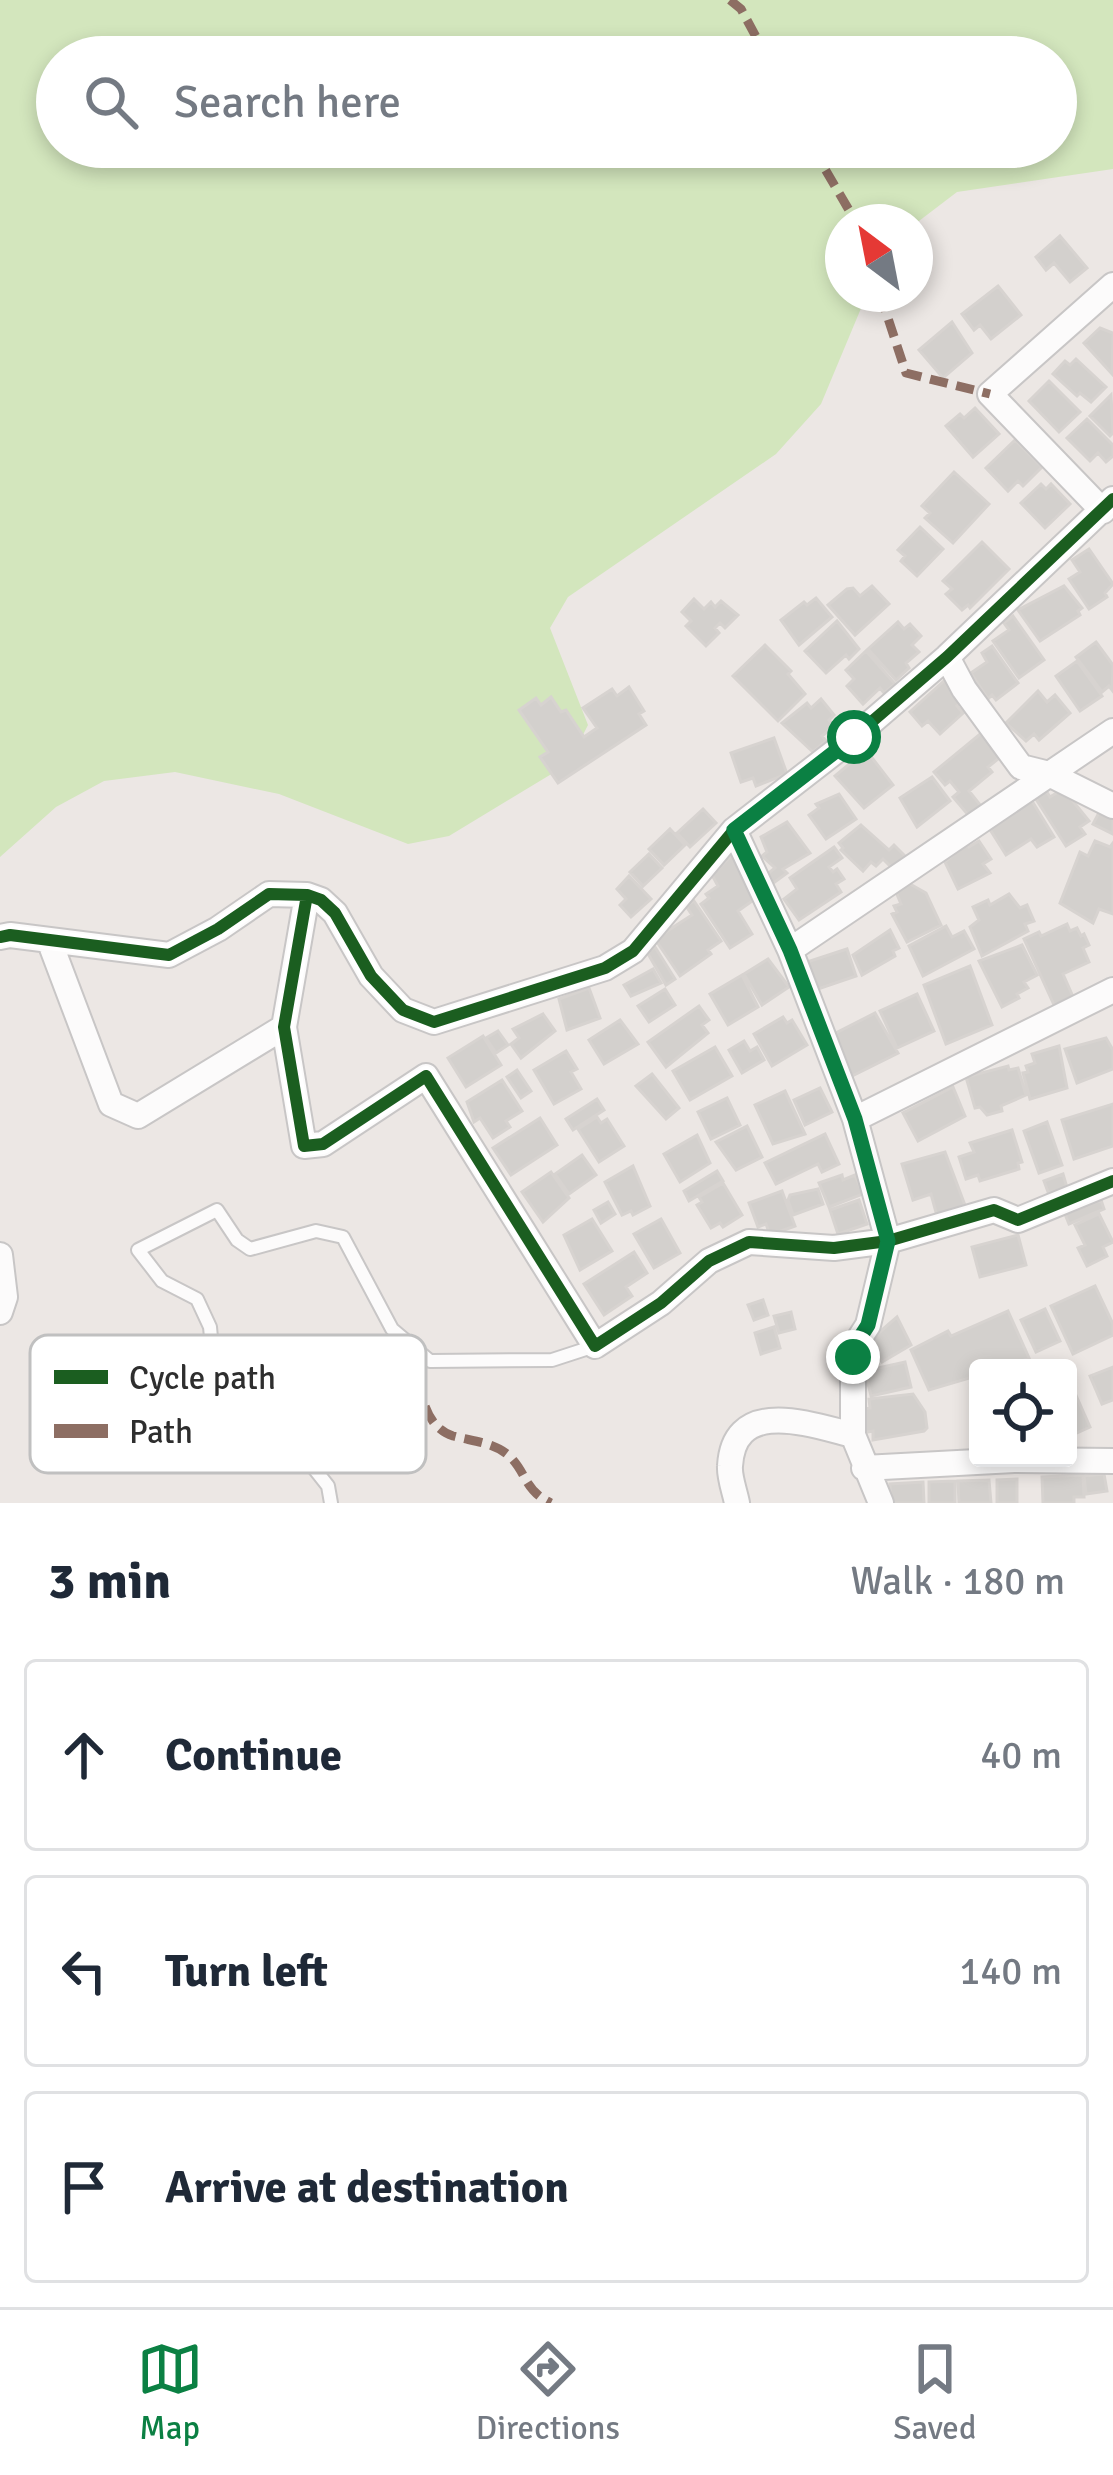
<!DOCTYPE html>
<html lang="en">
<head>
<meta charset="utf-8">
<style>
  body { margin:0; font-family:Signika,sans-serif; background:#f6f6f7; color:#1f2937 }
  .controls { position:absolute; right:36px; bottom:36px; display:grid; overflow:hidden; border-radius:12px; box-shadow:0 6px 18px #0003 }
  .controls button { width:108px; height:108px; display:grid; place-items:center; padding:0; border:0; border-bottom:3px solid #e0e1e3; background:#fff; color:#1f2937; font:60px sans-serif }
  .compass { position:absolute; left:825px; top:204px; width:108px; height:108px; border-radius:50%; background:#fff; box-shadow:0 6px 18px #0003; rotate:328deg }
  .stop { position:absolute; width:36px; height:36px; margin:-27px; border:9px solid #0b8043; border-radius:50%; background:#fff }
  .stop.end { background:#0b8043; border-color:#fff; box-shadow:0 3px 12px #0008 }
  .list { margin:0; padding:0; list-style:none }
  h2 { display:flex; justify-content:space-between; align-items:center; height:156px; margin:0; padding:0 48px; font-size:51px }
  h2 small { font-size:39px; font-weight:400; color:#747a83 }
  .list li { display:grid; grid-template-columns:78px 1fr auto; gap:36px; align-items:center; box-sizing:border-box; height:192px; margin:0 24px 24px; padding:0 24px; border:3px solid #e0e1e3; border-radius:12px }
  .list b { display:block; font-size:45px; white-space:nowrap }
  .list em { font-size:39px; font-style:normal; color:#747a83 }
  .icon { flex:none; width:66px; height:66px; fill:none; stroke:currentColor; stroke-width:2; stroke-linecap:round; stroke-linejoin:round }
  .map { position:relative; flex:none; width:1113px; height:1503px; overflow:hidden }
  .search { position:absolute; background:#fff; box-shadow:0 6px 18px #0003; left:36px; right:36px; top:36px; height:132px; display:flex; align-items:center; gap:30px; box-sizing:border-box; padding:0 42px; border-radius:66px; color:#747a83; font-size:45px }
  .sheet { height:804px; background:#fff }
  nav { display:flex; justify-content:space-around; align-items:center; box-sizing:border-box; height:168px; border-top:3px solid #e0e1e3; background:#fff; font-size:33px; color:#747a83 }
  nav a { display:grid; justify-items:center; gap:6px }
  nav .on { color:#0b8043 }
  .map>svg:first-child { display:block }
</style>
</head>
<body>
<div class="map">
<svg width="1113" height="1503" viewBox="0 0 1113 1503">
  <rect width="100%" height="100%" fill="#ece7e4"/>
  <path fill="#d3e6bd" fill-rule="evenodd" d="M0 0H1113V169L957 192 915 224 843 222V294H867L821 404 776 454 568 597 550 628 588 725 568 764 449 836 408 844 279 794 175 772 104 781 56 807 0 857ZM57 57H1056V147H57Z"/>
  <path fill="#d3d0cd" stroke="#d7d3d0" stroke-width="3" d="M1060 236 1087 268 1070 282 1054 263 1046 270 1036 257Z
    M998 286 1021 315 991 339 980 325 974 330 962 314Z
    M952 322 972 353 943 378 919 350Z
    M1100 328 1113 333 1112 374 1084 343Z
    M1076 359 1106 387 1091 402 1080 393 1077 396 1053 374 1065 361 1070 365Z
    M1049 381 1080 412 1059 432 1029 401Z
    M1111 395 1113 433 1110 436 1090 416Z
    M975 408 999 434 973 457 946 426 960 414 964 418Z
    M1087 419 1113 445V456L1106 462 1098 453 1090 461 1067 438Z
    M1015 440 1042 467 1023 486 1018 481 1008 491 986 468Z
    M954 472 989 504 953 543 925 518 930 513 922 506Z
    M1041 484 1046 489 1051 484 1070 504 1045 528 1021 503Z
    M920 527 943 549 917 576 901 561 905 556 898 550Z
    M982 542 1009 569 970 608 968 605 962 610 946 594 952 589 943 581Z
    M1089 549 1113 584 1105 593 1107 597 1089 609 1069 579 1080 572 1072 560Z
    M872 586 889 604 855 635 828 605 847 589 853 588 860 596Z
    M1064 586 1082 608 1078 611 1080 615 1040 641 1018 610Z
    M816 598 832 617 799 645 781 620 804 602 807 605Z
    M694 599 704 609 711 602 715 607 721 601 738 615 725 628 720 623 715 628 719 633 706 646 686 626 691 621 682 612Z
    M1013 616 1044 660 1019 678 993 641 1009 630 1004 623Z
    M837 621 859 649 849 659 846 655 826 673 805 651Z
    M898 622 904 629 910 624 921 636 912 645 919 652 906 663 909 668 896 680 868 649Z
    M1096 642 1113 665 1112 690 1109 686 1102 692 1076 657Z
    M765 645 791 671 788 674 805 694 778 721 733 676Z
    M992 646 1018 683 996 700 992 695 988 699 971 673 987 662 982 653Z
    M866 651 895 684 884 693 880 688 863 704 847 686 854 679 846 670Z
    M1077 661 1102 696 1080 711 1056 676Z
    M945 680 964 700 957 706 963 713 940 734 928 721 922 726 910 712Z
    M629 687 644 711 639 714 646 725 558 783 540 757 548 752 519 710 536 698 541 705 551 697 561 712 566 710 584 737 597 728 583 708 612 689 617 696Z
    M1038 691 1047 702 1055 695 1070 713 1039 740 1034 734 1026 741 1006 723Z
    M821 699 834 715 829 720 834 726 822 736 826 741 813 752 782 723 807 703 811 708Z
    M984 731 1003 755 988 767 992 772 969 791 981 806 969 816 953 797 959 792 950 781 945 785 934 772Z
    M774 738 787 774 756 786 753 778 741 782 731 753Z
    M866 750 893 785 864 808 835 776Z
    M932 777 950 801 917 827 900 798Z
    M1045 789 1050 797 1063 789 1089 821 1080 827 1085 834 1066 846 1034 796Z
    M839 794 856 819 826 839 809 815 819 808 816 804Z
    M1032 801 1054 837 1037 847 1031 839 1006 855 989 828Z
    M1103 805 1113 810V834L1093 824Z
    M703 809 716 823 690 847 677 833Z
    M787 822 810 853 783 869 787 873 772 884 765 876 775 868 762 856 767 852 761 837Z
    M861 825 889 850 894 845 905 856 893 869 883 859 876 866 871 862 863 871 841 850 843 848 839 843Z
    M670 829 685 845 664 865 649 849Z
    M979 841 991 859 983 864 990 873 958 889 945 862 966 843 969 847Z
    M1095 841 1110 847 1113 843V914L1099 909 1093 923 1060 903 1080 852 1088 856Z
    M834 847 842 858 829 867 833 872 837 869 844 879 836 884 841 892 799 920 784 899 797 889 790 878Z
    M737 850 755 899 738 911 752 934 730 948 701 904 709 898 706 894 718 886 712 875Z
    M649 854 662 868 643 886 630 872Z
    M629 876 651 899 631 917 620 905 626 899 617 889Z
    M910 884 926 893 941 925 907 942 892 914 897 912 894 906 901 904 896 892Z
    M1009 894 1020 908 1027 905 1034 921 1025 924 1028 931 982 956 970 927 979 920 973 907 988 900 990 905Z
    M694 901 721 941 708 950 711 954 680 976 655 939 692 915 686 906Z
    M1067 924 1070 931 1077 928 1081 936 1084 934 1089 945 1083 948 1089 962 1063 974 1074 999 1055 1007 1024 939 1039 932 1041 936Z
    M946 926 952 937 964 931 974 949 923 976 909 946Z
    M890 930 899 948 893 951 895 956 862 975 853 955Z
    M1022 945 1037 975 1024 982 1028 988 1017 994 1019 998 1002 1007 979 961Z
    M655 947 675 979 666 985 647 952Z
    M847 949 856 976 812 991 807 962Z
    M768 959 789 987 762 1005 744 974Z
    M970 966 992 1025 946 1044 924 985Z
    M653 969 661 983 631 996 624 985Z
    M742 975 758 1007 728 1025 710 994Z
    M589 988 600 1018 567 1030 559 999Z
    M665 989 675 1005 649 1022 638 1006Z
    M917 994 934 1031 897 1048 880 1011Z
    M699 1006 709 1020 702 1025 708 1033 666 1067 648 1042Z
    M875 1013 898 1053 852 1076 832 1035Z
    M543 1014 555 1031 521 1058 511 1044 519 1038 513 1029Z
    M783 1017 787 1023 792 1020 807 1045 772 1066 754 1034Z
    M620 1020 638 1044 604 1064 589 1040Z
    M498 1031 508 1045 496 1053 486 1038Z
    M483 1036 501 1065 466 1087 448 1058Z
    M1106 1038 1113 1050V1069L1077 1083 1065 1049Z
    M744 1041 750 1051 757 1047 764 1060 742 1073 729 1050Z
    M1059 1046 1067 1088 1030 1099 1023 1073 1028 1072 1026 1066 1035 1063 1032 1054Z
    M715 1047 732 1076 690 1100 673 1071Z
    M566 1051 577 1069 571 1072 581 1089 554 1104 534 1070Z
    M1008 1066 1009 1070 1018 1068 1026 1095 1001 1106 1002 1111 987 1115 980 1107 975 1108 966 1077Z
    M517 1070 531 1091 521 1098 507 1077Z
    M652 1074 679 1108 666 1119 636 1086Z
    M502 1080 522 1111 506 1121 510 1127 493 1138 480 1118 474 1122 467 1102Z
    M953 1087 965 1116 918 1141 903 1113Z
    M820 1088 832 1112 805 1125 794 1100Z
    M785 1091 805 1134 773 1144 755 1105Z
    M727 1098 740 1125 711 1139 698 1112Z
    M597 1099 604 1110 573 1130 566 1119Z
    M1113 1104V1146L1074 1159 1062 1120Z
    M597 1117 601 1123 607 1119 624 1146 599 1162 578 1129Z
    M540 1118 557 1145 511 1175 493 1148Z
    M1047 1122 1062 1165 1039 1173 1024 1131Z
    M747 1126 762 1157 736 1170 716 1142Z
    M1012 1130 1022 1162 1018 1163 1019 1169 980 1181 978 1175 966 1179 959 1157 974 1152 970 1143Z
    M825 1134 839 1164 822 1172 818 1164 776 1184 765 1163Z
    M697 1135 710 1163 680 1182 664 1154Z
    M945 1152 966 1208 937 1216 931 1194 913 1200 902 1164Z
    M582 1155 596 1175 569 1194 555 1174Z
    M633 1166 650 1206 633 1215 631 1211 622 1215 605 1182Z
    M717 1171 723 1181 689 1201 684 1191Z
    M551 1172 569 1198 543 1222 522 1192Z
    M1063 1174 1068 1191 1048 1192 1044 1181Z
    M842 1175 843 1180 855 1175 863 1194 829 1207 819 1183Z
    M723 1183 742 1215 723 1227 720 1223 711 1228 697 1205 702 1202 699 1197Z
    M818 1189 823 1204 793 1215 788 1200 790 1195Z
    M782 1191 795 1226 770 1235 766 1224 758 1227 749 1203Z
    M859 1200 867 1224 838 1234 830 1210Z
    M1101 1200 1104 1209 1069 1224 1065 1214Z
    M608 1202 615 1214 601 1223 594 1210Z
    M1099 1214 1113 1242 1103 1247 1107 1256 1087 1266 1078 1248 1085 1245 1075 1225Z
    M592 1219 612 1251 580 1270 564 1235Z
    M661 1219 680 1253 654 1268 634 1234Z
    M1018 1235 1026 1265 980 1277 972 1247Z
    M634 1252 647 1273 626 1287 632 1296 604 1315 584 1284Z
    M1095 1286 1113 1324V1335L1073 1354 1051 1306Z
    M763 1300 768 1315 754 1320 748 1305Z
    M1045 1309 1060 1341 1036 1352 1021 1320Z
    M1008 1311 1029 1358 1005 1368H995L993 1363 974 1371 976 1376 929 1390 911 1350 948 1331 951 1336Z
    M791 1312 795 1329 779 1333 774 1316Z
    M897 1317 911 1345 882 1362 868 1342Z
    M774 1327 780 1348 761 1354 755 1333Z
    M905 1362 911 1387 871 1396 865 1371Z
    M1113 1367V1400L1102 1404 1090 1376Z
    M1071 1384 1090 1427 1068 1437V1385Z
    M913 1394 925 1412 927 1428 924 1431 873 1440V1431L862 1433 859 1410 870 1408 869 1399Z
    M1104 1474 1107 1491 1086 1494 1084 1476Z
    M1083 1475 1084 1497H1074V1503H1043L1042 1477Z
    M1017 1479V1503H997V1480Z
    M989 1480 991 1503H959L958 1481Z
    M955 1481V1503H929V1482Z
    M923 1482 924 1503H891L890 1484Z"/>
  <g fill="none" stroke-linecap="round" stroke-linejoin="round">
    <g stroke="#c8c6c6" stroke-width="16">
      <path id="lane" d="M331 1503 328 1486 279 1424 241 1411 215 1379 210 1327 197 1299 162 1281 138 1250 217 1210 237 1240 250 1249 316 1231 343 1237 392 1329 430 1361 552 1360 595 1346"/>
    </g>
    <g stroke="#c8c6c6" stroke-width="28">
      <path id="street" d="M1103 511 990 394 1113 285
        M947 657 964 689 1021 767 1049 774 1113 806
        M734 830 790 950 855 1119 888 1241 868 1325 854 1347 853 1357V1435L881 1503
        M307 895 284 1027 304 1146 323 1144 426 1076 595 1346 661 1303 709 1261 749 1242 834 1248 888 1241 994 1210 1018 1220 1113 1181
        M0 937 10 935 169 955 218 929 269 894 307 895 321 900 335 913 371 976 403 1010 434 1022 605 968 633 951 734 830 854 737 947 657 1113 499
        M49 940 111 1104 138 1116 284 1027
        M790 950 1113 731
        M855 1119 1113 990
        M0 1255 5 1297 0 1312
        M864 1468 1014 1460 1113 1461
        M737 1503C735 1492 729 1477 730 1466 734 1396 812 1425 853 1435"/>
    </g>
    <use href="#lane" stroke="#fcfbfb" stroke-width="12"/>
    <use href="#street" stroke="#fcfbfb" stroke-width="24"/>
    <path stroke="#8d6e63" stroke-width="9" stroke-dasharray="18 9" stroke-linecap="butt" d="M730 0 741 9 767 57
      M812 147 856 222
      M880 294 906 373 990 394
      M419 1353C417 1380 421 1426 453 1436 471 1441 492 1442 507 1454 527 1471 523 1490 551 1503"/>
    <g stroke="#fff" stroke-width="20">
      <path id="cycleway" d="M307 895 284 1027 304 1146 323 1144 426 1076 595 1346 661 1303 709 1261 749 1242 834 1248 888 1241 994 1210 1018 1220 1113 1181
        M0 937 10 935 169 955 218 929 269 894 307 895 321 900 335 913 371 976 403 1010 434 1022 605 968 633 951 734 830 854 737 947 657 1113 499"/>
    </g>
    <use href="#cycleway" stroke="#1b5e20" stroke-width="12"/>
  </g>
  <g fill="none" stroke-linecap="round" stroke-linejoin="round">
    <path stroke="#0b8043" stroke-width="15" d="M853 1357 854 1347 868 1325 888 1241 855 1119 790 950 734 830 854 737"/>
  </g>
  <rect x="30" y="1335" width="396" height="138" rx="18" fill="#fff" stroke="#c0c0c0" stroke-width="3"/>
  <rect x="54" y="1370" width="54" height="14" fill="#1b5e20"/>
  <rect x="54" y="1424" width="54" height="14" fill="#8d6e63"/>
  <g font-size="33" fill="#2e2e2e">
    <text x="129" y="1389">Cycle path</text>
    <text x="129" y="1443">Path</text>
  </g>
</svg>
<div class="controls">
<button><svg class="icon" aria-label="locate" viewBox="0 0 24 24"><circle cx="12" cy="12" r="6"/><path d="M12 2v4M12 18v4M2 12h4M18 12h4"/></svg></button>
</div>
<svg class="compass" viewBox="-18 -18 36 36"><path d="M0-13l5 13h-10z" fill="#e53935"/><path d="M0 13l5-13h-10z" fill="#747a83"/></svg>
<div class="stop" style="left:854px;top:737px"></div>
<div class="stop end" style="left:853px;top:1357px"></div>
<div class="search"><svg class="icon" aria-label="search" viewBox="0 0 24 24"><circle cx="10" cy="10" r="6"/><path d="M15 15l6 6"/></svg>Search here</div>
</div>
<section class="sheet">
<h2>3 min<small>Walk · 180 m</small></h2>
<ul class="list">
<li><svg class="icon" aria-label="ahead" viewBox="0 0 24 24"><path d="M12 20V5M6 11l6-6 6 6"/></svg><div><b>Continue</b></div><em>40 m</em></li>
<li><svg class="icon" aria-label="left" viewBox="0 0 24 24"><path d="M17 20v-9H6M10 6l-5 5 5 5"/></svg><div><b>Turn left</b></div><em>140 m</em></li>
<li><svg class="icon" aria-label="arrive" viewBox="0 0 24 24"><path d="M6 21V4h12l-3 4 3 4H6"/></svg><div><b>Arrive at destination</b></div></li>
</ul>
</section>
<nav>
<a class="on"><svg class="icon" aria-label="map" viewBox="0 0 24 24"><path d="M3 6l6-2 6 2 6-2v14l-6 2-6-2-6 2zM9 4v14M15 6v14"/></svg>Map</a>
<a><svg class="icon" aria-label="directions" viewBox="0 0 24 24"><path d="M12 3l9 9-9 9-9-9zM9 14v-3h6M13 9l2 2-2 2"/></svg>Directions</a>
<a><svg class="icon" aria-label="saved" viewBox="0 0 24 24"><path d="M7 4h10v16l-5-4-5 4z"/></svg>Saved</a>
</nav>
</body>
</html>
